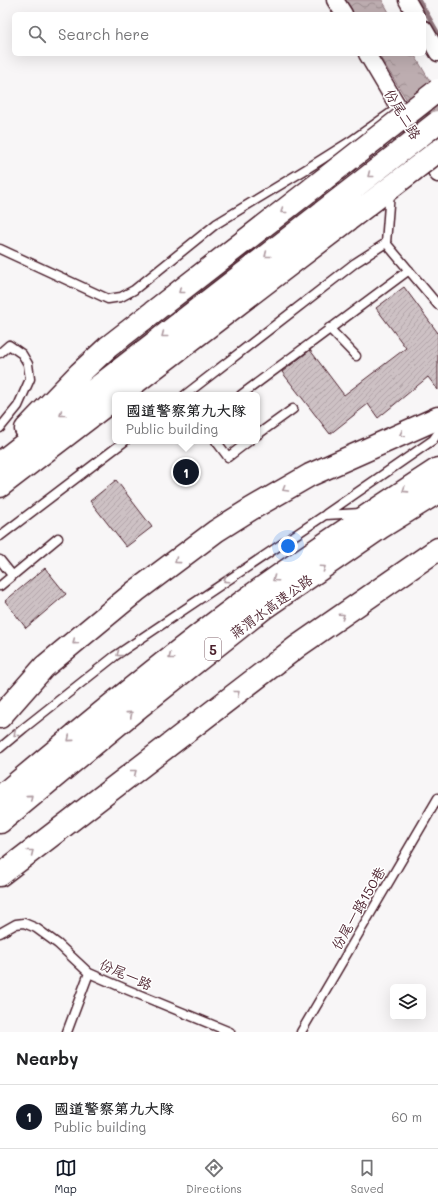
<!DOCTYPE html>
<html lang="en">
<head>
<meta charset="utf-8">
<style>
  body { margin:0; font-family:Mali,"LXGW WenKai TC",sans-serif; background:#f2f2f2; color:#202124 }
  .controls { position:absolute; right:12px; bottom:12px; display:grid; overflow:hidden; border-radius:6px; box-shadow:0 4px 16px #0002 }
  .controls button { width:36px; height:36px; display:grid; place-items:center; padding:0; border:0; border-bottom:1px solid #e0e0e0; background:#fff; color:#202124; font:20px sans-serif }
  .you { position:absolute; left:288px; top:546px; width:14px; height:14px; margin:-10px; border:3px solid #fff; border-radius:50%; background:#1a73e8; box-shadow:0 0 0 6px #1a73e833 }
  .badge { display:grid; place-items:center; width:26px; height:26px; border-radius:50%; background:#111827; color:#fff; font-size:13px; font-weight:700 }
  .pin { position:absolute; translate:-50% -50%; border:2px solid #fff; box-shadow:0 1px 4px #0006 }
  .popup { position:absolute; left:112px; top:392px; width:148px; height:52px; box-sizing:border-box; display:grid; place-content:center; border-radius:6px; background:#fff; filter:drop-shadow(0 1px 3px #0005); font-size:13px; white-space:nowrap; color:#757577 }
  .popup b { font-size:15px; color:#202124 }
  .popup::after { content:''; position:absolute; left:50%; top:100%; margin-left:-8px; border:8px solid transparent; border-top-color:#fff }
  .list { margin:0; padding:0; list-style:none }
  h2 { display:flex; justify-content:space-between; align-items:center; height:52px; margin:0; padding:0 16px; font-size:17px }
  h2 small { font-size:13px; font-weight:400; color:#757577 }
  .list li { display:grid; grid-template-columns:26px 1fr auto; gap:12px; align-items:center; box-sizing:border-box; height:64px; padding:0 16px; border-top:1px solid #e0e0e0 }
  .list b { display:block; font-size:15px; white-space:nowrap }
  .list p { margin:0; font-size:13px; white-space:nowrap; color:#757577 }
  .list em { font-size:13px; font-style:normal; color:#757577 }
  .icon { flex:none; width:22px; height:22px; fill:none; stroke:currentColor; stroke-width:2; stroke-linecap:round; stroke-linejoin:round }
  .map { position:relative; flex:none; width:438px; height:1032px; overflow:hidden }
  .search { position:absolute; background:#fff; box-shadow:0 4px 16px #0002; left:12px; right:12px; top:12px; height:44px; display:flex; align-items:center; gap:10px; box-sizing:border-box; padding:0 14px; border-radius:6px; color:#757577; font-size:15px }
  .sheet { height:116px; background:#fff }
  nav { display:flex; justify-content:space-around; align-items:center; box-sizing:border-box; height:56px; border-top:1px solid #e0e0e0; background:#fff; font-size:11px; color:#757577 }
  nav a { display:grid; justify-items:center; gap:2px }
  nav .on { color:#111827 }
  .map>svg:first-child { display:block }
</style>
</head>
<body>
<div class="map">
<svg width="438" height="1032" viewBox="0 0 438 1032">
  <defs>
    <pattern id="water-waves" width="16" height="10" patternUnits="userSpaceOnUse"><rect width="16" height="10" fill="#bdadb0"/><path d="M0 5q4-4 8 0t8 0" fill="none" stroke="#9c8c8f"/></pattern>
    <pattern id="building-hatch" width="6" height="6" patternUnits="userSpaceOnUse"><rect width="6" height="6" fill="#cdc1c4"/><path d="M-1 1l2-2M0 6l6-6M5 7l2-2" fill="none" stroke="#b2a5a9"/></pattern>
  </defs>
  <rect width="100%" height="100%" fill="#f8f6f7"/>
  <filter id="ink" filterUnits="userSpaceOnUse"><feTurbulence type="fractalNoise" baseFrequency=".025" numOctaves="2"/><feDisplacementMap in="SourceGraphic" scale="8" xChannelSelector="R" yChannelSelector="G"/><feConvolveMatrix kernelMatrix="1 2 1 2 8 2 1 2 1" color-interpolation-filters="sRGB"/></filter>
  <g filter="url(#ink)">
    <path fill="url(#water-waves)" stroke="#8f747b" d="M346 0H382L390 14H354Z
      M378 54H414L431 83 407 100Z"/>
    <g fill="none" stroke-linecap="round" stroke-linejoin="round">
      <path stroke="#8f747b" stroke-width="4.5" d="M419 0 438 33"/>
      <path stroke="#bdadb0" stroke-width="16" d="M398 54 438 121"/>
    </g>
    <path fill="url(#building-hatch)" stroke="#4a1f2b" d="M404 287 438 333V390L428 377 378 418 368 404 330 434 282 372 310 350 344 395 406 348 376 308Z
      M116 480 152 527 126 547 90 501Z
      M45 568 66 594 26 628 5 601Z"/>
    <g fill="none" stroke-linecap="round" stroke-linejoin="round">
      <g stroke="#4a1f2b" stroke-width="11">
        <path id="lane" d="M386 243 438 305
          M0 249 108 299 121 297 134 290 216 224 308 168 351 141 399 107
          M329 328 356 356
          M0 353 9 345 22 354 28 364 30 379 18 406 0 428
          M185 395 355 263 386 243 390 192
          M241 395 409 270
          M257 435 293 409
          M216 441 228 457 249 441
          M326 514 433 440 438 433
          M0 536 125 441
          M0 560 12 575
          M0 586 58 538
          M0 748 24 728 115 656 325 515 361 513
          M0 933 16 924 24 923 36 928 58 944 89 973 128 990 230 1032
          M67 1032 89 973
          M301 1032 438 798"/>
      </g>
      <g stroke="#4a1f2b" stroke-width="19">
        <path id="street" d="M335 0 344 14
          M407 0 415 14
          M424 29 438 53
          M367 54 438 174"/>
      </g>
      <g stroke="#4a1f2b" stroke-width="25">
        <path id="highway" d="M119 395 412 171
          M26 429 80 373 108 347 314 187
          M0 463 401 151
          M0 486 115 398
          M0 717 44 667 136 591 216 531 251 509 310 475 438 418
          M0 797C79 731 158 665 241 603 305 556 372 512 438 469
          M0 822 139 707 264 608 380 528 438 492
          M0 875 298 646 438 549"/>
      </g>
      <use href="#lane" stroke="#fff" stroke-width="8"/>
      <use href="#street" stroke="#fff" stroke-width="16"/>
      <use href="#highway" stroke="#fff" stroke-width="22"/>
      <g stroke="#4a1f2b" stroke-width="25" stroke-linecap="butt">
        <path id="highway-bridge" d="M401 151 438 122
          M412 171 438 151
          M314 187 438 90"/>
      </g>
      <use href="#highway-bridge" stroke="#fff" stroke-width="22"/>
    </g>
    <defs><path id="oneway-chevron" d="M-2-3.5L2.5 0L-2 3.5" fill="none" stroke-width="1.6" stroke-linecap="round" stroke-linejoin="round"/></defs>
    <g stroke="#ae9aa0">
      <use href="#oneway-chevron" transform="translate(370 175) rotate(142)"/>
      <use href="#oneway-chevron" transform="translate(283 211) rotate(142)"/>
      <use href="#oneway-chevron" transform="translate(267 255) rotate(142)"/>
      <use href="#oneway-chevron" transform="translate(181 291) rotate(142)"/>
      <use href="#oneway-chevron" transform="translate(164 335) rotate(142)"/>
      <use href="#oneway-chevron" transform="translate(62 414) rotate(142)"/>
      <use href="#oneway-chevron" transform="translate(402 434) rotate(156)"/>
      <use href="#oneway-chevron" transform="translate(285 489) rotate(150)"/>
      <use href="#oneway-chevron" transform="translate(405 490) rotate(147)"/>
      <use href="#oneway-chevron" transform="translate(177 561) rotate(143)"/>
      <use href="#oneway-chevron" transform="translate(323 568) rotate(-35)"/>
      <use href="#oneway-chevron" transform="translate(275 579) rotate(145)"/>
      <use href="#oneway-chevron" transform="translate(226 580) rotate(146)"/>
      <use href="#oneway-chevron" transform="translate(342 616) rotate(-35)"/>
      <use href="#oneway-chevron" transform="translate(75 642) rotate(140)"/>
      <use href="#oneway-chevron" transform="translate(119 654) rotate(144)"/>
      <use href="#oneway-chevron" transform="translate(171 657) rotate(142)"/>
      <use href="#oneway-chevron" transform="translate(237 693) rotate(-38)"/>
      <use href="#oneway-chevron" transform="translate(130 714) rotate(-40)"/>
      <use href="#oneway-chevron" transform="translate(16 734) rotate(141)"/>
      <use href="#oneway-chevron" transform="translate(70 739) rotate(140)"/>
      <use href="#oneway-chevron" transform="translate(134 772) rotate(-38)"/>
      <use href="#oneway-chevron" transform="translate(30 797) rotate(-40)"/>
      <use href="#oneway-chevron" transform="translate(31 852) rotate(-38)"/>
    </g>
  </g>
  <g text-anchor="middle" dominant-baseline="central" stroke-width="3" stroke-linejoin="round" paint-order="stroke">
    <rect fill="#fff" stroke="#80626b" stroke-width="1" x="205" y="638" width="16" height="22" rx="3"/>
    <g font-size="13" font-weight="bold" fill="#4a1f2b">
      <text x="213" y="649">5</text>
    </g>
    <g font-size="14" fill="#4a1f2b" stroke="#fff">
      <text transform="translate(403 114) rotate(59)">份尾二路</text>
      <text transform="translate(271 606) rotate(-36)">蔣渭水高速公路</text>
      <text transform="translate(358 908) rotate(-60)">份尾一路150巷</text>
      <text transform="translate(126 974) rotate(24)">份尾一路</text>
    </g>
  </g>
</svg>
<div class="controls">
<button><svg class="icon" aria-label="layers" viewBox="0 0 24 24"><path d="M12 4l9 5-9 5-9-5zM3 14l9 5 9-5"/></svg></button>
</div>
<div class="you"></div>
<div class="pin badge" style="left:186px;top:472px">1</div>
<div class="popup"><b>國道警察第九大隊</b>Public building</div>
<div class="search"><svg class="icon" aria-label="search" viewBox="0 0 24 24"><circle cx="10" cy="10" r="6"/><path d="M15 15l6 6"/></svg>Search here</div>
</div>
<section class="sheet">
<h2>Nearby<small></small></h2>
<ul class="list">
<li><span class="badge">1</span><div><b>國道警察第九大隊</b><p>Public building</p></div><em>60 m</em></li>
</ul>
</section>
<nav>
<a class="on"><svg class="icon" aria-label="map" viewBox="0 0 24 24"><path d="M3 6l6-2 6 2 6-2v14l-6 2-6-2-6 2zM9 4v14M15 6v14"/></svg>Map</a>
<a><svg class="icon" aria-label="directions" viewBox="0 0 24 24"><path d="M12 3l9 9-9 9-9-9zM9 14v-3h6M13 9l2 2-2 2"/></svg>Directions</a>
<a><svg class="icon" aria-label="saved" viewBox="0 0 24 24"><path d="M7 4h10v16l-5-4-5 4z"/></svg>Saved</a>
</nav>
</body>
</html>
